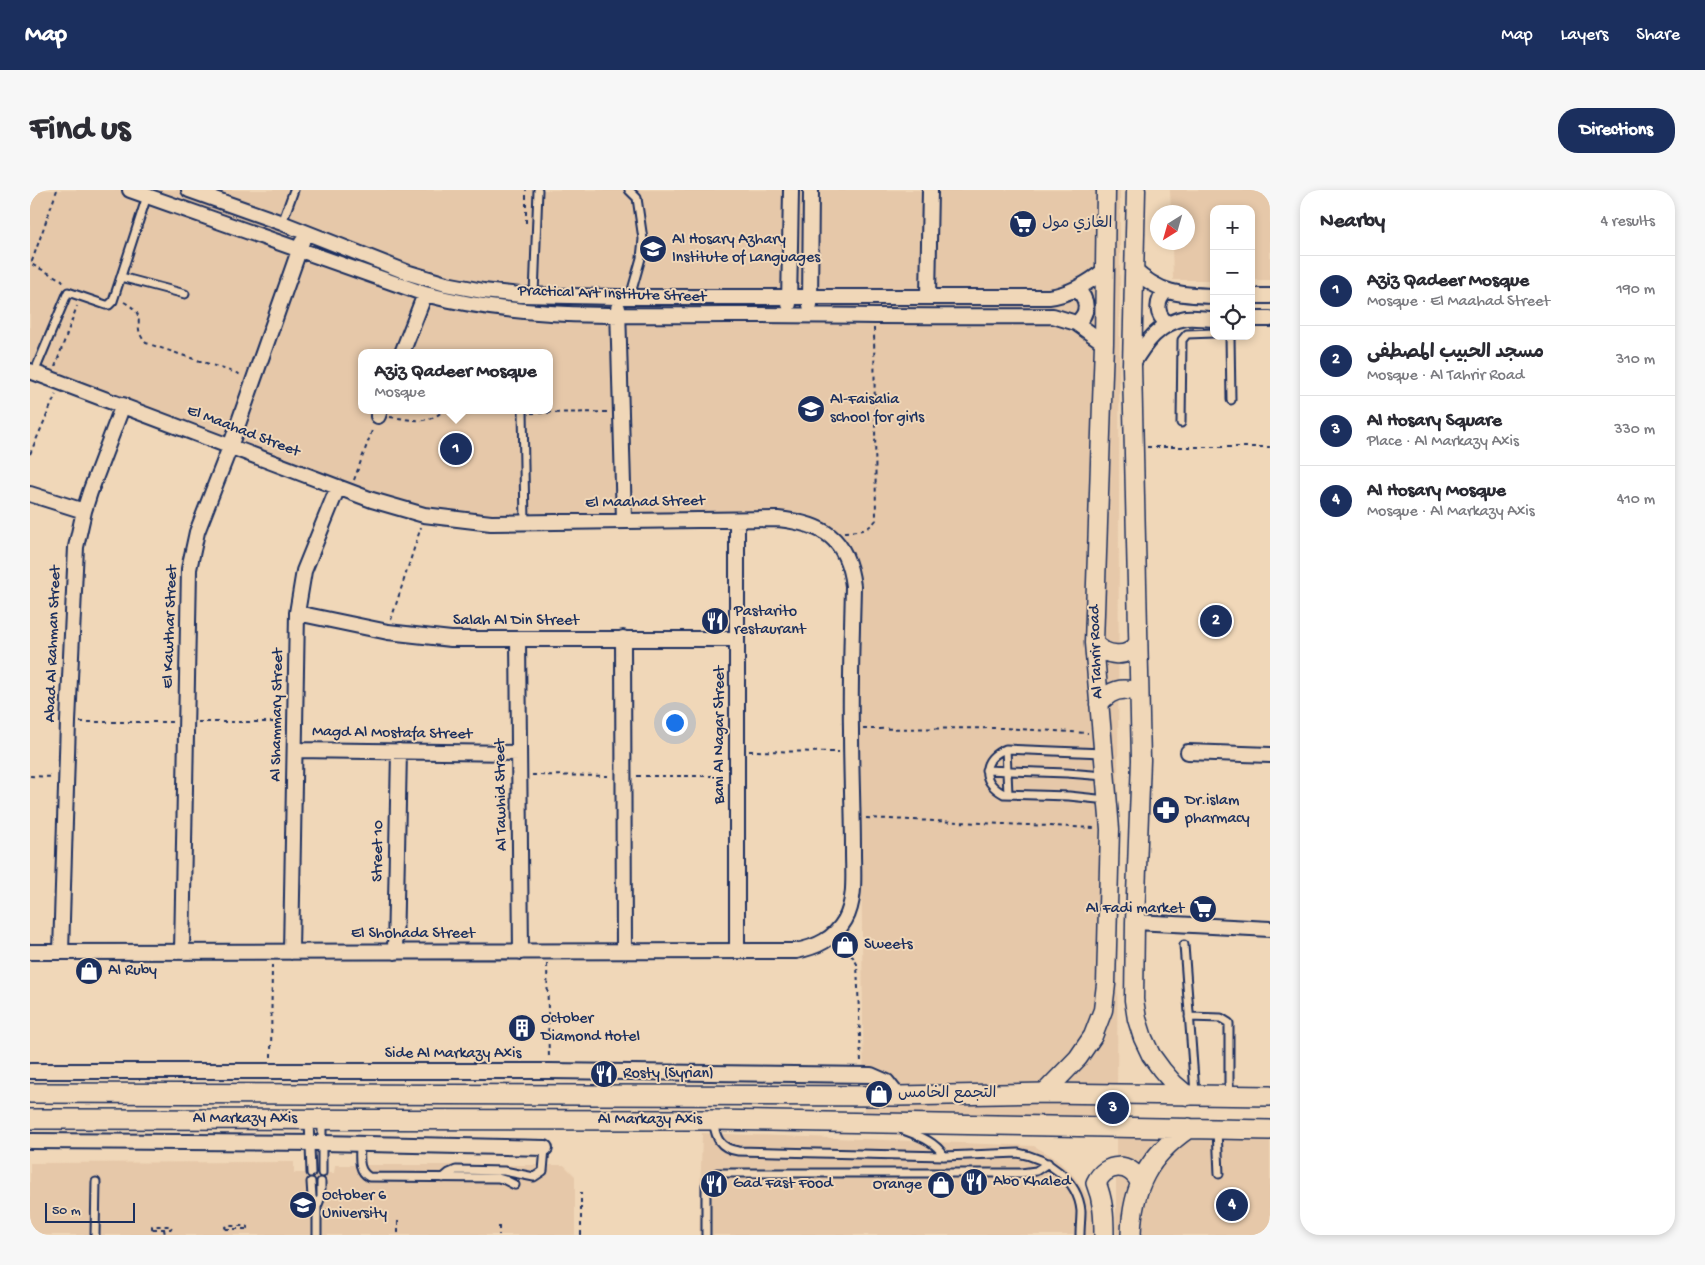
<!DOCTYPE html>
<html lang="en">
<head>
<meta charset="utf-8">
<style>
  body { margin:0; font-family:"Gochi Hand","Playpen Sans Arabic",sans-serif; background:#f7f7f7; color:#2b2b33 }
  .controls { position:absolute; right:15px; top:15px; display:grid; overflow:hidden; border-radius:10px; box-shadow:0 2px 8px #0003 }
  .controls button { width:45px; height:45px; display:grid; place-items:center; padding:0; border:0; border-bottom:1px solid #e1e1e2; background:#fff; color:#2b2b33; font:25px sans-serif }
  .compass { position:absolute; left:1120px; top:15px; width:45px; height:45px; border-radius:50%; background:#fff; box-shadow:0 2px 8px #0003; rotate:217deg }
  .scale { position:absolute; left:15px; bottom:12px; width:90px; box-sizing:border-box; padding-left:5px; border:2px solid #1b2f5e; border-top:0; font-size:14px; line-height:18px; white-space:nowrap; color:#1b2f5e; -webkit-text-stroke:4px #f0d7b8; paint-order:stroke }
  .you { position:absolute; left:644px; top:532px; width:18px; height:18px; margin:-12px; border:4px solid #fff; border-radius:50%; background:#1a73e8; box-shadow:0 0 0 8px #1a73e833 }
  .badge { display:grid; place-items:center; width:32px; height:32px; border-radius:50%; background:#1b2f5e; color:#fff; font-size:16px; font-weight:700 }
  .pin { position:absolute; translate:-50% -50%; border:2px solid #fff; box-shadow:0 1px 5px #0006 }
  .popup { position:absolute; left:328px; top:159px; width:195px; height:65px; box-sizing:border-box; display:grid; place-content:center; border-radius:10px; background:#fff; filter:drop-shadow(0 1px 4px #0005); font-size:16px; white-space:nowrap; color:#7c7c81 }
  .popup b { font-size:19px; color:#2b2b33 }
  .popup::after { content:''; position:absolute; left:50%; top:100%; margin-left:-10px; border:10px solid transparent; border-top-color:#fff }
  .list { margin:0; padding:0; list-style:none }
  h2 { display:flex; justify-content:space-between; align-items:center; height:65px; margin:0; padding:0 20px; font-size:21px }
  h2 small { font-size:16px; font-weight:400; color:#7c7c81 }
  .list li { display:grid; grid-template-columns:32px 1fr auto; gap:15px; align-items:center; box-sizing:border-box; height:70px; padding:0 20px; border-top:1px solid #e1e1e2 }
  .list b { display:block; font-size:19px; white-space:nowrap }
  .list p { margin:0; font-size:16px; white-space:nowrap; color:#7c7c81 }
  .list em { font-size:16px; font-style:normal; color:#7c7c81 }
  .icon { flex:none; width:28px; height:28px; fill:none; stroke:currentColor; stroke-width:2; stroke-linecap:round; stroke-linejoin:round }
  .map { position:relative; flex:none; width:1240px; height:1045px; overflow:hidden; border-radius:20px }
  header { display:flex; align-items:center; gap:30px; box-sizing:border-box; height:70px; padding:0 25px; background:#1b2f5e; color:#fff }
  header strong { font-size:24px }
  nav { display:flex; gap:28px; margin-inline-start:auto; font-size:18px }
  .intro { display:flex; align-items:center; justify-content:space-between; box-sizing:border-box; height:120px; padding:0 30px }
  h1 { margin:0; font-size:35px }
  .button { padding:12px 22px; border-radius:20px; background:#1b2f5e; color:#fff; font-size:18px; font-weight:700 }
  main { display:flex; gap:30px; padding:0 30px }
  aside { flex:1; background:#fff; border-radius:20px; box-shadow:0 2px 8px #0003 }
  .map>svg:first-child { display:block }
</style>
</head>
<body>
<header>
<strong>Map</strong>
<nav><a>Map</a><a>Layers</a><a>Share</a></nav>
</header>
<div class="intro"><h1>Find us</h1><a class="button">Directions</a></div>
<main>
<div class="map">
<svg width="1240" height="1045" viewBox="0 0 1240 1045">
  <rect width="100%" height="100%" fill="#f0d7b8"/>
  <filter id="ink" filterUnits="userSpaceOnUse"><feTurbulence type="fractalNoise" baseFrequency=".02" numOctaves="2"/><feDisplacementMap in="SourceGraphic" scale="10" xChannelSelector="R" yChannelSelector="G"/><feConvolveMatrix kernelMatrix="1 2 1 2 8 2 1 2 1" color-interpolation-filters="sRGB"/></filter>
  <g filter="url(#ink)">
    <path fill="#e6c8a9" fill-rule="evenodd" d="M0 0H1090L1087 937H1240V1045H1086V937L834 923 828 377 821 360 799 336 776 324 756 322 455 330 394 322 0 179ZM332 163H520V220H332Z
      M1140 0H1240V90H1221V19H1184V90H1143L1142 53 1158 52V22H1141Z
      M672 943 1004 956 1025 968 1043 985 1057 1005 1064 1028 1063 1045H669Z
      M264 972V983H304L305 975H534L545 986V1045H0V973Z"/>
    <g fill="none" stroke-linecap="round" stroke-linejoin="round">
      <g stroke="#1b2f5e" stroke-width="11">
        <path id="service" d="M599 0 607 8 613 49 611 68 600 107
          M252 33 264 0
          M91 87 155 104
          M504 105 508 0
          M1200 146 1201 210
          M4 183 38 102 76 115H79L83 111 117 6
          M493 220 495 333
          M1151 233 1152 150 1157 144 1184 143
          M976 559 978 604
          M1073 563 976 559C951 568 950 592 974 604L1039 606 1077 610
          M956 580 1037 583 1075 586
          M1154 755 1165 903
          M1159 827 1191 828 1199 833V903
          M279 930 281 983
          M683 931C686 948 689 958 708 961L914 966 988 963C1016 968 1048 989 1051 1021 1051 1029 1050 1037 1050 1045
          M873 940C889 946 905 951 914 966
          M1187 940 1189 984
          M330 954C330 967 327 980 339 987L468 988 475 990 485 995
          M292 983V931
          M413 988 419 983 426 980 474 981 504 987 513 981 515 958
          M281 992 282 1007 287 1017
          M65 1045 66 992
          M287 1045V1017L291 1007V992
          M676 1045V995L680 987 687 983H991L1006 981 1018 973"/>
      </g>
      <g stroke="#1b2f5e" stroke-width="18">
        <path id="minor" d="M100 0 395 104C491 130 598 125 697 125 805 125 914 127 1023 126L1046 133 1074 153
          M159 0 252 33 379 83 416 94 453 101 491 105 588 107H1019C1041 104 1059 93 1076 79
          M1103 79C1130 104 1149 105 1184 106
          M1136 101C1125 112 1126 125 1138 134
          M898 106 900 0
          M1221 106H1240
          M759 114 761 0
          M780 115 781 0
          M588 118 594 330
          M1221 129H1240
          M1046 133C1059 124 1059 109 1046 99
          M372 163 395 104
          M1102 175C1114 154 1130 132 1156 128 1165 127 1175 129 1184 129
          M0 181 342 310 394 325 461 333 748 329C793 334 817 347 823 396 822 444 820 492 821 540 821 581 823 622 823 662 823 684 826 710 815 730 804 749 787 757 766 761L0 762
          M348 226 350 220
          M0 304 54 321
          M707 330V761
          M267 423 358 442 421 449H707
          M593 448 594 761
          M488 449 491 762
          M265 560 489 563
          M1158 562 1240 565
          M1105 732 1240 739
          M31 762 38 532 46 357 54 321 60 302 93 215
          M152 762 159 379 167 342 200 257 272 52
          M261 762 267 423 274 381 308 297
          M365 762 369 561
          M0 881H519L841 885 857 892 868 906
          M0 951 292 953 515 958"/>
      </g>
      <g stroke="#1b2f5e" stroke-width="21">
        <path id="tertiary" d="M1106 0 1102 176 1111 570 1105 732 1104 810 1107 829 1113 848 1121 865 1132 880 1144 894 1158 906
          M1064 453C1075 466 1098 470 1108 453
          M1069 514C1079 500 1093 496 1109 503
          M1014 903 1048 868 1063 846 1073 820 1076 794 1080 639 1064 453 1074 153 1076 0"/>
      </g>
      <g stroke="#1b2f5e" stroke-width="22">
        <path id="secondary" d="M0 903 868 906 1014 903 1240 906
          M0 929 683 930 1240 940
          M1074 1045C1074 1026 1073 1010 1066 993 1076 972 1100 972 1110 992
          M1101 1045C1102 997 1119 965 1159 938"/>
      </g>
      <path stroke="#1b2f5e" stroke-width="2" stroke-dasharray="4 4" stroke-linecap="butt" d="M27 0 1 74 32 90 34 93
        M496 33V0
        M94 112C121 127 99 134 116 153L212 185
        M25 177 47 116
        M501 223 579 222
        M360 227C381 229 397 236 414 220
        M1117 257H1240
        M0 264 26 204
        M324 290 343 238
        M814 342C827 341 837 342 846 330L844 138
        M361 430 391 337
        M50 532H143
        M168 532H253
        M833 539 972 538 1058 543
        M719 561 809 562
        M502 585 582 586
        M0 586 24 587
        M607 586H694
        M836 628 1066 638
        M807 757 823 767 827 774 831 872
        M517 774 519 869
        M241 867 242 774
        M295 1020 318 1021
        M368 1031V1045
        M469 1036V1045
        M123 1039 122 1038V1036H141L142 1037 141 1039
        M123 1039H141
        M134 1039 135 1045
        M196 1039 195 1037 196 1036H216L218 1037 216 1039
        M196 1039H216
        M551 1045V1002"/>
      <use href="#service" stroke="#f0d7b8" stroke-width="7"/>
      <use href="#minor" stroke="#f0d7b8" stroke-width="14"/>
      <use href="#tertiary" stroke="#f0d7b8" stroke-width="18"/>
      <use href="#secondary" stroke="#f0d7b8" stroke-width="19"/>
    </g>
  </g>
  <defs>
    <g id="supermarket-disc" transform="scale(1.4375)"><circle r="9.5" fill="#1b2f5e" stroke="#f0d7b8"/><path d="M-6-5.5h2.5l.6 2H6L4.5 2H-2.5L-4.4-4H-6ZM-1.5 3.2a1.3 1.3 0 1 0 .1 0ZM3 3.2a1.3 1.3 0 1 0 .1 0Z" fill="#fff"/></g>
    <g id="school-disc" transform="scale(1.4375)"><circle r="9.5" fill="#1b2f5e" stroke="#f0d7b8"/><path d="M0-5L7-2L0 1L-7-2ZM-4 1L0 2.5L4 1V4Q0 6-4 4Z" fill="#fff"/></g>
    <g id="restaurant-disc" transform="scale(1.4375)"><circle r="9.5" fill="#1b2f5e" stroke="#f0d7b8"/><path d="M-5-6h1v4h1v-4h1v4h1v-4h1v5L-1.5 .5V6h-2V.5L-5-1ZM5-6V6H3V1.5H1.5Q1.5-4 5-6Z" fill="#fff"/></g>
    <g id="pharmacy-disc" transform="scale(1.4375)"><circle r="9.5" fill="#1b2f5e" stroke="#f0d7b8"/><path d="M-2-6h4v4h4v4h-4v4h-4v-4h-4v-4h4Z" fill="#fff"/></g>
    <g id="shop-disc" transform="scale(1.4375)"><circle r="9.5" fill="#1b2f5e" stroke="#f0d7b8"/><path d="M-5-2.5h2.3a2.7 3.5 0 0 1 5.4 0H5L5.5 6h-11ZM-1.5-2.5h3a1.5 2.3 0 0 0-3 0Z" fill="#fff"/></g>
    <g id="building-disc" transform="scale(1.4375)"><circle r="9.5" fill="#1b2f5e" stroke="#f0d7b8"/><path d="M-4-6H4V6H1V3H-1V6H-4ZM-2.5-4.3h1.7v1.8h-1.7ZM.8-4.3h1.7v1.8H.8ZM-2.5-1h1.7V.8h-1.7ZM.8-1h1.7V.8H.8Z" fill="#fff"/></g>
    <g id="university-disc" transform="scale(1.4375)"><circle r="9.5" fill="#1b2f5e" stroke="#f0d7b8"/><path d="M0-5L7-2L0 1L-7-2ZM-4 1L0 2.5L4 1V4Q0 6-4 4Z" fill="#fff"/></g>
  </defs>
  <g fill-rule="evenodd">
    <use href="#supermarket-disc" x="993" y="34"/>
    <use href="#school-disc" x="623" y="59"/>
    <use href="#school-disc" x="781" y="219"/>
    <use href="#restaurant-disc" x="685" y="431"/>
    <use href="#pharmacy-disc" x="1136" y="620"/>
    <use href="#supermarket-disc" x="1173" y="719"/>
    <use href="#shop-disc" x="815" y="755"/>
    <use href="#shop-disc" x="59" y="781"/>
    <use href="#building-disc" x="492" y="838"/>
    <use href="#restaurant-disc" x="574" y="884"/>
    <use href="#shop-disc" x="849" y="904"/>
    <use href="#restaurant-disc" x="944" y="992"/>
    <use href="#restaurant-disc" x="684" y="994"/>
    <use href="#shop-disc" x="911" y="995"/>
    <use href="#university-disc" x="273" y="1015"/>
  </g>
  <g text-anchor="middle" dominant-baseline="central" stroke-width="4" stroke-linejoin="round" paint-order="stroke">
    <g font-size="16" fill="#1b2f5e" stroke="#f0d7b8" text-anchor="start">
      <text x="1012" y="34">الغازي مول</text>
      <text x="642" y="50">Al Hosary Azhary<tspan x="642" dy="18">Institute of Languages</tspan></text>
      <text x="800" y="210">Al-Faisalia<tspan x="800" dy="18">school for girls</tspan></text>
      <text x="704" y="422">Pastarito<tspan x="704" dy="18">restaurant</tspan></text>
      <text x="1155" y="611">Dr.islam<tspan x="1155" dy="18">pharmacy</tspan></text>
      <text x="1154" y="719" text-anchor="end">Al Fadi market</text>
      <text x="834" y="755">Sweets</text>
      <text x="78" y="781">Al Ruby</text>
      <text x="511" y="829">October<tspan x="511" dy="18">Diamond Hotel</tspan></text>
      <text x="593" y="884">Rosty (Syrian)</text>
      <text x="868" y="904">التجمع الخامس</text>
      <text x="963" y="992">Abo Khaled</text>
      <text x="703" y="994">Gad Fast Food</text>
      <text x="892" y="995" text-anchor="end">Orange</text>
      <text x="292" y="1006">October 6<tspan x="292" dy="18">University</tspan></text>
    </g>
    <g font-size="16" fill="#1b2f5e" stroke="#f0d7b8">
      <text transform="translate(582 105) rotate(2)">Practical Art Institute Street</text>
      <text transform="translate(213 242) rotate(21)">El Maahad Street</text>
      <text transform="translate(615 313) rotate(-1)">El Maahad Street</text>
      <text x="486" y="431">Salah Al Din Street</text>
      <text transform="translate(141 437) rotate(-88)">El Kawthar Street</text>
      <text transform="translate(24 454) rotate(-88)">Abad Al Rahman Street</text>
      <text transform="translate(1067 462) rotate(-92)">Al Tahrir Road</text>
      <text transform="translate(248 525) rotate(-89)">Al Shammary Street</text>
      <text transform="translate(362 544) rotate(1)">Magd Al Mostafa Street</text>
      <text transform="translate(690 545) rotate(-90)">Bani Al Nagar Street</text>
      <text transform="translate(472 605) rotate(-91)">Al Tawhid Street</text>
      <text transform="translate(349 661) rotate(-89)">Street 10</text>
      <text x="383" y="744">El Shohada Street</text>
      <text x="423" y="864">Side Al Markazy Axis</text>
      <text x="215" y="929">Al Markazy Axis</text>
      <text x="620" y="930">Al Markazy Axis</text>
    </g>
  </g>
</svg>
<div class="controls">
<button>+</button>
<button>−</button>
<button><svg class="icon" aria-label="locate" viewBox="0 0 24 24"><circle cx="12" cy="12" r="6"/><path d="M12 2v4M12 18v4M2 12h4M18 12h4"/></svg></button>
</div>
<svg class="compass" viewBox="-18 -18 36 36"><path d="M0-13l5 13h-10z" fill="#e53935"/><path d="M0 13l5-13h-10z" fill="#7c7c81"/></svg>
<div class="scale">50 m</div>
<div class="you"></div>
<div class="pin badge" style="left:426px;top:259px">1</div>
<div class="popup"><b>Aziz Qadeer Mosque</b>Mosque</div>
<div class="pin badge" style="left:1186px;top:431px">2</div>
<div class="pin badge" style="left:1083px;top:918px">3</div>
<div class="pin badge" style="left:1202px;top:1015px">4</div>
</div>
<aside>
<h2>Nearby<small>4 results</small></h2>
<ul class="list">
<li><span class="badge">1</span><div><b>Aziz Qadeer Mosque</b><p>Mosque · El Maahad Street</p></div><em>190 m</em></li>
<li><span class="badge">2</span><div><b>مسجد الحبيب المصطفى</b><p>Mosque · Al Tahrir Road</p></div><em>310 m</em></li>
<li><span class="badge">3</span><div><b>Al Hosary Square</b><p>Place · Al Markazy Axis</p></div><em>330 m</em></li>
<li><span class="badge">4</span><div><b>Al Hosary Mosque</b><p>Mosque · Al Markazy Axis</p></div><em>410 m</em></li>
</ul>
</aside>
</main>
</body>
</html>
